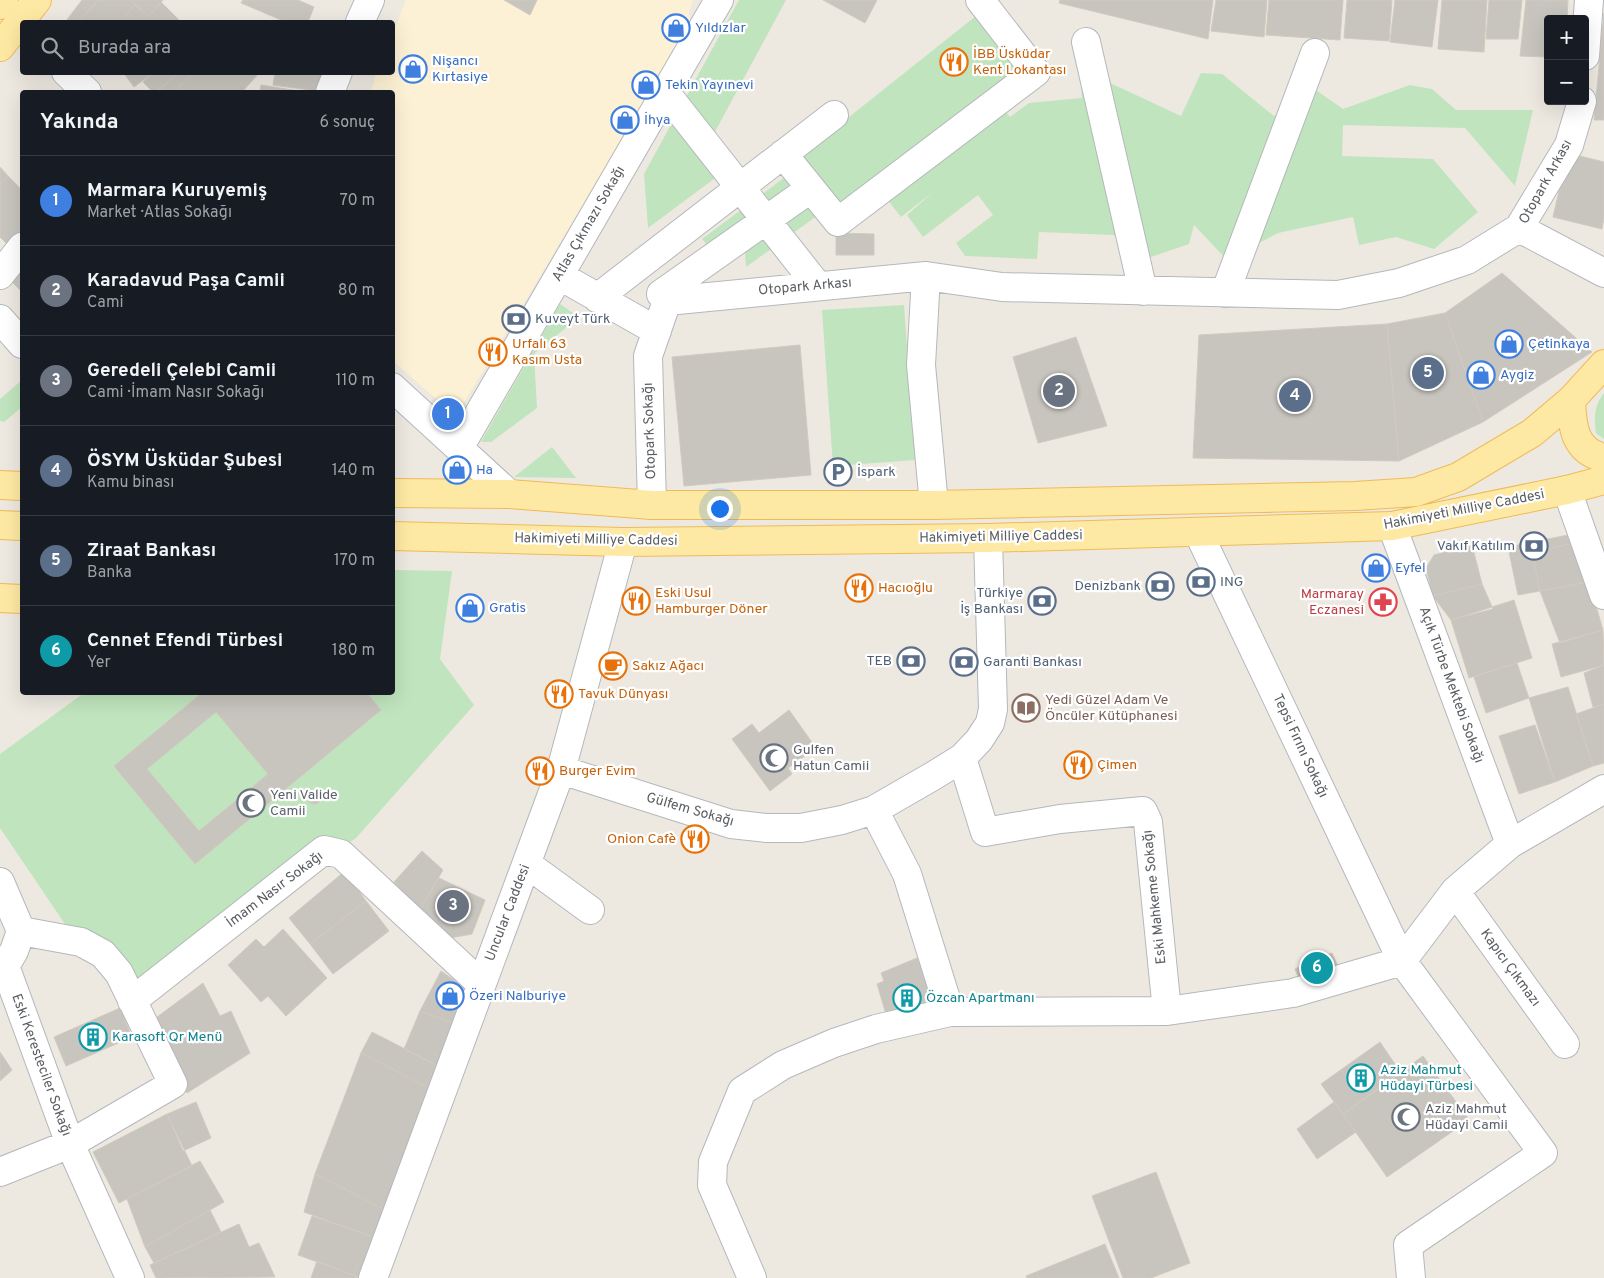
<!DOCTYPE html>
<html lang="tr">
<head>
<meta charset="utf-8">
<style>
  body { margin:0; font-family:Overpass,sans-serif; background:#20242c; color:#f1f3f6 }
  .controls { position:absolute; right:15px; top:15px; display:grid; overflow:hidden; border-radius:5px; box-shadow:0 5px 20px #0002 }
  .controls button { width:45px; height:45px; display:grid; place-items:center; padding:0; border:0; border-bottom:1px solid #363941; background:#171b24; color:#f1f3f6; font:25px sans-serif }
  .you { position:absolute; left:719px; top:508px; width:18px; height:18px; margin:-12px; border:4px solid #fff; border-radius:50%; background:#1a73e8; box-shadow:0 0 0 8px #1a73e833 }
  .badge { display:grid; place-items:center; width:32px; height:32px; border-radius:50%; background:#0f766e; color:#fff; font-size:16px; font-weight:700 }
  .pin { position:absolute; translate:-50% -50%; border:2px solid #fff; box-shadow:0 1px 5px #0006 }
  .list { margin:0; padding:0; list-style:none }
  h2 { display:flex; justify-content:space-between; align-items:center; height:65px; margin:0; padding:0 20px; font-size:21px }
  h2 small { font-size:16px; font-weight:400; color:#9ea1a6 }
  .list li { display:grid; grid-template-columns:32px 1fr auto; gap:15px; align-items:center; box-sizing:border-box; height:90px; padding:0 20px; border-top:1px solid #363941 }
  .list b { display:block; font-size:19px; white-space:nowrap }
  .list p { margin:0; font-size:16px; white-space:nowrap; color:#9ea1a6 }
  .list em { font-size:16px; font-style:normal; color:#9ea1a6 }
  .icon { flex:none; width:28px; height:28px; fill:none; stroke:currentColor; stroke-width:2; stroke-linecap:round; stroke-linejoin:round }
  .map { position:relative; flex:none; width:1604px; height:1278px; overflow:hidden }
  .search { position:absolute; background:#171b24; box-shadow:0 5px 20px #0002; left:20px; top:20px; width:375px; height:55px; display:flex; align-items:center; gap:12px; box-sizing:border-box; padding:0 18px; border-radius:5px; color:#9ea1a6; font-size:19px }
  .panel { position:absolute; background:#171b24; box-shadow:0 5px 20px #0002; left:20px; top:90px; width:375px; height:605px; border-radius:5px }
  .map>svg:first-child { display:block }
</style>
</head>
<body>
<div class="map">
<svg width="1604" height="1278" viewBox="0 0 1604 1278">
  <rect width="100%" height="100%" fill="#ede9e1"/>
  <path fill="#fdf1d5" d="M406 0H693L689 12 691 25 456 416 393 361 392 92H371L376 73 392 72 393 33Z"/>
  <path fill="#c0e4bd" d="M739 0H786L710 141 730 167 648 228 644 174Z
    M986 8 1043 72 1001 106 1010 117 1029 103 1082 98 1080 69 1181 116 1201 73 1222 74 1274 116 1313 88 1343 109 1410 85 1432 89 1456 110H1533L1515 186 1465 128 1343 125 1342 156 1433 159 1478 212 1434 249 1396 237 1359 245 1353 217 1278 233 1227 260 1194 225 1189 244 1151 257 1113 235 1039 232 1037 259 965 256 956 243 993 215 978 195 923 237 907 215 933 192 901 217 876 185 838 215 795 160Z
    M792 172 821 213 746 267 745 251 714 253 702 239Z
    M560 304 579 317 534 354 537 408 491 442H481Z
    M904 305 915 460 833 466 822 310Z
    M22 380V407L4 422 0 421V399Z
    M1604 393V439L1596 433C1594 419 1594 405 1604 393Z
    M552 447 576 478 514 477Z
    M393 570 452 571 440 659 474 705 356 838 138 989 69 930 0 828V754L84 693 392 692Z"/>
  <path fill="#c8c4be" stroke="#d1cabf" fill-rule="evenodd" d="M82 0H99L78 22H68L66 21Z
    M99 0H130L135 5 119 22H78Z
    M130 0H163L149 16Z
    M243 0H298L314 7 308 22H286L241 3Z
    M504 0H537L530 15Z
    M823 0H877L865 23Z
    M1060 0H1213L1208 39 1059 3Z
    M1216 0H1267L1264 37 1211 31Z
    M1269 0H1343L1340 40 1266 35Z
    M1347 0H1392L1389 41 1344 38Z
    M1395 0H1438L1432 47 1390 42Z
    M1442 0H1487L1484 52 1438 49Z
    M1489 0H1522L1518 39H1486Z
    M1526 0H1568L1567 19H1548V57L1520 56Z
    M161 2 181 22H119L135 5 149 16Z
    M1604 13V120H1594Z
    M123 72H154L134 87Z
    M154 72H179L156 92H153L143 82Z
    M179 72H193L175 92 158 91Z
    M193 72H260L242 92H175Z
    M275 72H329L325 92 273 85Z
    M261 85 305 92H260Z
    M1568 153 1604 162V218L1602 229 1553 217Z
    M0 167 8 176 0 184Z
    M8 176 22 190V230L8 245 0 237V184Z
    M836 233 874 234V255H836Z
    M22 268V292L11 281Z
    M1502 273 1592 352 1483 422 1445 313Z
    M1445 313 1483 422 1399 461 1387 324Z
    M1387 324 1399 461 1193 458 1199 335Z
    M1076 337 1107 426 1038 443 1013 357Z
    M800 345 811 475 684 486 672 357Z
    M1573 534 1579 542 1532 552 1540 591 1518 595 1508 547Z
    M1579 542 1589 582 1540 591 1532 552Z
    M1472 545 1482 584 1433 596 1426 568 1434 555Z
    M1589 582 1603 630 1560 643 1540 591Z
    M1482 584 1493 609 1451 620 1433 596Z
    M1514 600 1532 658 1469 678 1451 620Z
    M1603 630 1604 665 1561 677 1552 644Z
    M1517 663 1529 698 1486 713 1474 677Z
    M1604 665V704L1593 707 1584 673Z
    M1568 687 1593 766 1555 782 1529 698Z
    M203 692H366L381 710 195 864 114 766ZM216 712 268 774 199 831 147 769Z
    M1604 704V763L1593 766 1576 714Z
    M789 710 816 748 788 768 792 774 770 791 732 739 752 724 759 733Z
    M1535 725 1555 782 1519 794 1499 736Z
    M307 797a7 7 0 1 1 14 0a7 7 0 1 1-14 0Z
    M422 851 443 870 419 911 394 882Z
    M345 871 366 901 310 944 289 918Z
    M439 878 485 900 472 934 450 938 419 911Z
    M366 901 389 931 333 974 310 944Z
    M283 929 327 978 286 1016 268 996 261 1002 228 965 256 939 264 947Z
    M1332 953 1338 967 1301 983 1295 969Z
    M917 958 937 1012 888 1021 877 984 884 981 881 973Z
    M441 971 470 991 459 1025 420 1011Z
    M203 983 220 1016 231 1011 250 1053 187 1093 153 1020Z
    M120 1008 132 1037 66 1066 54 1037Z
    M420 1011 459 1025 442 1068 404 1049Z
    M372 1032 442 1068 431 1089 361 1053Z
    M1380 1042 1401 1073 1343 1114 1321 1084Z
    M0 1052 12 1070 0 1081Z
    M361 1053 431 1089 389 1212 315 1174Z
    M1423 1056 1469 1120 1387 1177 1343 1114Z
    M196 1102 211 1138 183 1151 167 1114Z
    M1334 1102 1356 1132 1317 1159 1297 1129Z
    M167 1114 192 1166 119 1203 93 1152Z
    M200 1161 224 1202 145 1247 127 1199Z
    M1156 1172 1190 1263 1151 1278H1123L1092 1196Z
    M315 1174 389 1212 376 1238 304 1212Z
    M210 1210 221 1232 154 1263 145 1247Z
    M312 1216 376 1238 362 1278 298 1255Z
    M239 1224 249 1247 259 1243 275 1277 156 1278 150 1265Z
    M1105 1244 1119 1278H1027L1026 1276Z
    M317 1261 360 1278H311Z"/>
  <g fill="none" stroke-linecap="round" stroke-linejoin="round">
    <g stroke="#b4b8bc" stroke-width="30">
      <path id="minor" d="M360 22 370 0
        M1086 42 1143 291
        M1585 56 1589 0
        M66 72 87 92
        M330 92 338 72
        M665 92 817 285
        M783 154 838 222 1036 72 980 0
        M1519 228 1604 273
        M0 275 22 247
        M560 276 657 331
        M926 276 921 365 934 505
        M1225 293 1315 53
        M597 298 834 115
        M667 301 661 294 810 189
        M0 319 22 344
        M392 387 509 494
        M459 448 719 0
        M1567 490 1604 595
        M652 505 648 356 667 301 926 276 1002 287 1338 295 1399 283 1467 260 1519 228 1569 145 1582 101
        M1392 526 1510 844
        M1198 532 1402 961 1543 1153 1408 1245 1411 1278
        M962 758 985 832 1060 819 1143 811 1148 822 1167 1011
        M561 770 731 824 766 828H801L842 820 874 810 933 776 962 758 979 740 990 723 993 709 988 538
        M874 810 907 874 950 1012
        M527 864 590 910
        M0 882 21 931
        M1455 891 1565 1044
        M21 931 14 951 5 966 70 1144 130 1278
        M132 1001 324 850 341 854 481 984
        M0 1172 70 1144 173 1084 119 973 103 954 81 942 21 931
        M373 1278 561 770 623 542
        M752 1278 712 1185 713 1162 742 1091 783 1065 834 1043 876 1029 950 1012 1167 1011 1293 993 1402 961 1455 891 1510 844 1604 789"/>
    </g>
    <g stroke="#f0ba56" stroke-width="30">
      <path id="major" d="M0 5 4 0
        M0 47 37 0
        M1571 400C1572 426 1574 451 1604 458
        M0 485 22 486
        M392 493 509 494 652 505H934L1355 496 1416 492 1458 477 1532 433 1571 400 1604 364
        M0 525 22 526
        M392 536 623 542 988 538 1392 526 1567 490 1604 480
        M0 598 22 599"/>
    </g>
    <use href="#minor" stroke="#fff" stroke-width="28"/>
    <use href="#major" stroke="#fee9a4" stroke-width="28"/>
  </g>
  <defs>
    <g id="shop-ring" transform="scale(1.4375)"><circle r="9.5" fill="#fff" stroke="#3f7fe0" stroke-width="1.5"/><path d="M-5-2.5h2.3a2.7 3.5 0 0 1 5.4 0H5L5.5 6h-11ZM-1.5-2.5h3a1.5 2.3 0 0 0-3 0Z" fill="#3f7fe0"/></g>
    <g id="restaurant-ring" transform="scale(1.4375)"><circle r="9.5" fill="#fff" stroke="#e8710a" stroke-width="1.5"/><path d="M-5-6h1v4h1v-4h1v4h1v-4h1v5L-1.5 .5V6h-2V.5L-5-1ZM5-6V6H3V1.5H1.5Q1.5-4 5-6Z" fill="#e8710a"/></g>
    <g id="bank-ring" transform="scale(1.4375)"><circle r="9.5" fill="#fff" stroke="#5c6f8a" stroke-width="1.5"/><path d="M-6-4H6V4H-6ZM0-2.3a2.3 2.3 0 1 0 0 4.6a2.3 2.3 0 1 0 0-4.6Z" fill="#5c6f8a"/></g>
    <g id="parking-ring" transform="scale(1.4375)"><circle r="9.5" fill="#fff" stroke="#5c6f8a" stroke-width="1.5"/><path d="M-3.5-5.5H1a3.5 3.5 0 0 1 0 7H-1V5.5H-3.5ZM-1-3.4V-.6H.8a1.4 1.4 0 0 0 0-2.8Z" fill="#5c6f8a"/></g>
    <g id="pharmacy-ring" transform="scale(1.4375)"><circle r="9.5" fill="#fff" stroke="#e0444e" stroke-width="1.5"/><path d="M-2-6h4v4h4v4h-4v4h-4v-4h-4v-4h4Z" fill="#e0444e"/></g>
    <g id="cafe-ring" transform="scale(1.4375)"><circle r="9.5" fill="#fff" stroke="#e8710a" stroke-width="1.5"/><path d="M-5.5-4.5H6V0H3Q3 3.5 0 3.5H-2.5Q-5.5 3.5-5.5 0ZM3-3.2v2h1.7v-2ZM-6 4.5H4V6H-6Z" fill="#e8710a"/></g>
    <g id="library-ring" transform="scale(1.4375)"><circle r="9.5" fill="#fff" stroke="#8d6e63" stroke-width="1.5"/><path d="M-6-4Q-3-5.5-.7-3.5V5Q-3 3-6 4ZM6-4Q3-5.5 .7-3.5V5Q3 3 6 4Z" fill="#8d6e63"/></g>
    <g id="mosque-ring" transform="scale(1.4375)"><circle r="9.5" fill="#fff" stroke="#6b7280" stroke-width="1.5"/><path d="M3.5-4.9A6 6 0 1 0 3.5 4.9A5 5 0 1 1 3.5-4.9Z" fill="#6b7280"/></g>
    <g id="building-ring" transform="scale(1.4375)"><circle r="9.5" fill="#fff" stroke="#0f9aa8" stroke-width="1.5"/><path d="M-4-6H4V6H1V3H-1V6H-4ZM-2.5-4.3h1.7v1.8h-1.7ZM.8-4.3h1.7v1.8H.8ZM-2.5-1h1.7V.8h-1.7ZM.8-1h1.7V.8H.8Z" fill="#0f9aa8"/></g>
  </defs>
  <g fill-rule="evenodd">
    <use href="#shop-ring" x="676" y="28"/>
    <use href="#restaurant-ring" x="954" y="62"/>
    <use href="#shop-ring" x="413" y="69"/>
    <use href="#shop-ring" x="646" y="85"/>
    <use href="#shop-ring" x="625" y="120"/>
    <use href="#bank-ring" x="516" y="319"/>
    <use href="#shop-ring" x="1509" y="344"/>
    <use href="#restaurant-ring" x="493" y="352"/>
    <use href="#shop-ring" x="1481" y="375"/>
    <use href="#shop-ring" x="457" y="470"/>
    <use href="#parking-ring" x="838" y="472"/>
    <use href="#bank-ring" x="1534" y="546"/>
    <use href="#shop-ring" x="1376" y="568"/>
    <use href="#bank-ring" x="1201" y="582"/>
    <use href="#bank-ring" x="1160" y="586"/>
    <use href="#restaurant-ring" x="859" y="588"/>
    <use href="#restaurant-ring" x="636" y="601"/>
    <use href="#bank-ring" x="1042" y="601"/>
    <use href="#pharmacy-ring" x="1383" y="602"/>
    <use href="#shop-ring" x="470" y="608"/>
    <use href="#bank-ring" x="911" y="661"/>
    <use href="#bank-ring" x="964" y="662"/>
    <use href="#cafe-ring" x="613" y="666"/>
    <use href="#restaurant-ring" x="559" y="694"/>
    <use href="#library-ring" x="1026" y="708"/>
    <use href="#mosque-ring" x="774" y="758"/>
    <use href="#restaurant-ring" x="1078" y="765"/>
    <use href="#restaurant-ring" x="540" y="771"/>
    <use href="#mosque-ring" x="251" y="803"/>
    <use href="#restaurant-ring" x="695" y="839"/>
    <use href="#shop-ring" x="450" y="996"/>
    <use href="#building-ring" x="907" y="998"/>
    <use href="#building-ring" x="93" y="1037"/>
    <use href="#building-ring" x="1361" y="1078"/>
    <use href="#mosque-ring" x="1406" y="1117"/>
  </g>
  <g text-anchor="middle" dominant-baseline="central" stroke-width="4.5" stroke-linejoin="round" paint-order="stroke">
    <g font-size="14" fill="#366cbe" stroke="#fff" text-anchor="start">
      <text x="695" y="28">Yıldızlar</text>
      <text x="432" y="61">Nişancı<tspan x="432" dy="16">Kırtasiye</tspan></text>
      <text x="665" y="85">Tekin Yayınevi</text>
      <text x="644" y="120">İhya</text>
      <text x="1528" y="344">Çetinkaya</text>
      <text x="1500" y="375">Aygiz</text>
      <text x="476" y="470">Ha</text>
      <text x="1395" y="568">Eyfel</text>
      <text x="489" y="608">Gratis</text>
      <text x="469" y="996">Özeri Nalburiye</text>
    </g>
    <g font-size="14" fill="#c56008" stroke="#fff" text-anchor="start">
      <text x="973" y="54">İBB Üsküdar<tspan x="973" dy="16">Kent Lokantası</tspan></text>
      <text x="512" y="344">Urfalı 63<tspan x="512" dy="16">Kasım Usta</tspan></text>
      <text x="878" y="588">Hacıoğlu</text>
      <text x="655" y="593">Eski Usul<tspan x="655" dy="16">Hamburger Döner</tspan></text>
      <text x="632" y="666">Sakız Ağacı</text>
      <text x="578" y="694">Tavuk Dünyası</text>
      <text x="1097" y="765">Çimen</text>
      <text x="559" y="771">Burger Evim</text>
      <text x="676" y="839" text-anchor="end">Onion Cafè</text>
    </g>
    <g font-size="14" fill="#5a5e62" stroke="#fff">
      <text transform="translate(1546 182) rotate(-61)">Otopark Arkası</text>
      <text transform="translate(589 224) rotate(-60)">Atlas Çıkmazı Sokağı</text>
      <text transform="translate(805 287) rotate(-5)">Otopark Arkası</text>
      <text transform="translate(650 431) rotate(-92)">Otopark Sokağı</text>
      <text transform="translate(1464 510) rotate(-11)">Hakimiyeti Milliye Caddesi</text>
      <text transform="translate(1001 537) rotate(-1)">Hakimiyeti Milliye Caddesi</text>
      <text transform="translate(596 540) rotate(1)">Hakimiyeti Milliye Caddesi</text>
      <text transform="translate(1451 685) rotate(70)">Açık Türbe Mektebi Sokağı</text>
      <text transform="translate(1300 746) rotate(65)">Tepsi Fırını Sokağı</text>
      <text transform="translate(690 810) rotate(16)">Gülfem Sokağı</text>
      <text transform="translate(275 890) rotate(-37)">İmam Nasır Sokağı</text>
      <text transform="translate(1155 897) rotate(-96)">Eski Mahkeme Sokağı</text>
      <text transform="translate(508 913) rotate(-69)">Uncular Caddesi</text>
      <text transform="translate(1510 968) rotate(54)">Kapıcı Çıkmazı</text>
      <text transform="translate(41 1065) rotate(70)">Eski Keresteciler Sokağı</text>
    </g>
    <g font-size="14" fill="#4e5e75" stroke="#fff" text-anchor="start">
      <text x="535" y="319">Kuveyt Türk</text>
      <text x="857" y="472">İspark</text>
      <text x="1515" y="546" text-anchor="end">Vakıf Katılım</text>
      <text x="1220" y="582">ING</text>
      <text x="1141" y="586" text-anchor="end">Denizbank</text>
      <text x="1023" y="593" text-anchor="end">Türkiye<tspan x="1023" dy="16">İş Bankası</tspan></text>
      <text x="892" y="661" text-anchor="end">TEB</text>
      <text x="983" y="662">Garanti Bankası</text>
    </g>
    <g font-size="14" fill="#be3a42" stroke="#fff" text-anchor="end">
      <text x="1364" y="594">Marmaray<tspan x="1364" dy="16">Eczanesi</tspan></text>
    </g>
    <g font-size="14" fill="#785e54" stroke="#fff" text-anchor="start">
      <text x="1045" y="700">Yedi Güzel Adam Ve<tspan x="1045" dy="16">Öncüler Kütüphanesi</tspan></text>
    </g>
    <g font-size="14" fill="#5b616d" stroke="#fff" text-anchor="start">
      <text x="793" y="750">Gulfen<tspan x="793" dy="16">Hatun Camii</tspan></text>
      <text x="270" y="795">Yeni Valide<tspan x="270" dy="16">Camii</tspan></text>
      <text x="1425" y="1109">Aziz Mahmut<tspan x="1425" dy="16">Hüdayi Camii</tspan></text>
    </g>
    <g font-size="14" fill="#0d838f" stroke="#fff" text-anchor="start">
      <text x="926" y="998">Özcan Apartmanı</text>
      <text x="112" y="1037">Karasoft Qr Menü</text>
      <text x="1380" y="1070">Aziz Mahmut<tspan x="1380" dy="16">Hüdayi Türbesi</tspan></text>
    </g>
  </g>
</svg>
<div class="controls">
<button>+</button>
<button>−</button>
</div>
<div class="you"></div>
<div class="pin badge" style="left:448px;top:414px;background:#3f7fe0">1</div>
<div class="pin badge" style="left:1059px;top:391px;background:#6b7280">2</div>
<div class="pin badge" style="left:453px;top:906px;background:#6b7280">3</div>
<div class="pin badge" style="left:1295px;top:396px;background:#5c6f8a">4</div>
<div class="pin badge" style="left:1428px;top:373px;background:#5c6f8a">5</div>
<div class="pin badge" style="left:1317px;top:968px;background:#0f9aa8">6</div>
<div class="search"><svg class="icon" aria-label="search" viewBox="0 0 24 24"><circle cx="10" cy="10" r="6"/><path d="M15 15l6 6"/></svg>Burada ara</div>
<section class="panel">
<h2>Yakında<small>6 sonuç</small></h2>
<ul class="list">
<li><span class="badge" style="background:#3f7fe0">1</span><div><b>Marmara Kuruyemiş</b><p>Market · Atlas Sokağı</p></div><em>70 m</em></li>
<li><span class="badge" style="background:#6b7280">2</span><div><b>Karadavud Paşa Camii</b><p>Cami</p></div><em>80 m</em></li>
<li><span class="badge" style="background:#6b7280">3</span><div><b>Geredeli Çelebi Camii</b><p>Cami · İmam Nasır Sokağı</p></div><em>110 m</em></li>
<li><span class="badge" style="background:#5c6f8a">4</span><div><b>ÖSYM Üsküdar Şubesi</b><p>Kamu binası</p></div><em>140 m</em></li>
<li><span class="badge" style="background:#5c6f8a">5</span><div><b>Ziraat Bankası</b><p>Banka</p></div><em>170 m</em></li>
<li><span class="badge" style="background:#0f9aa8">6</span><div><b>Cennet Efendi Türbesi</b><p>Yer</p></div><em>180 m</em></li>
</ul>
</section>
</div>
</body>
</html>
